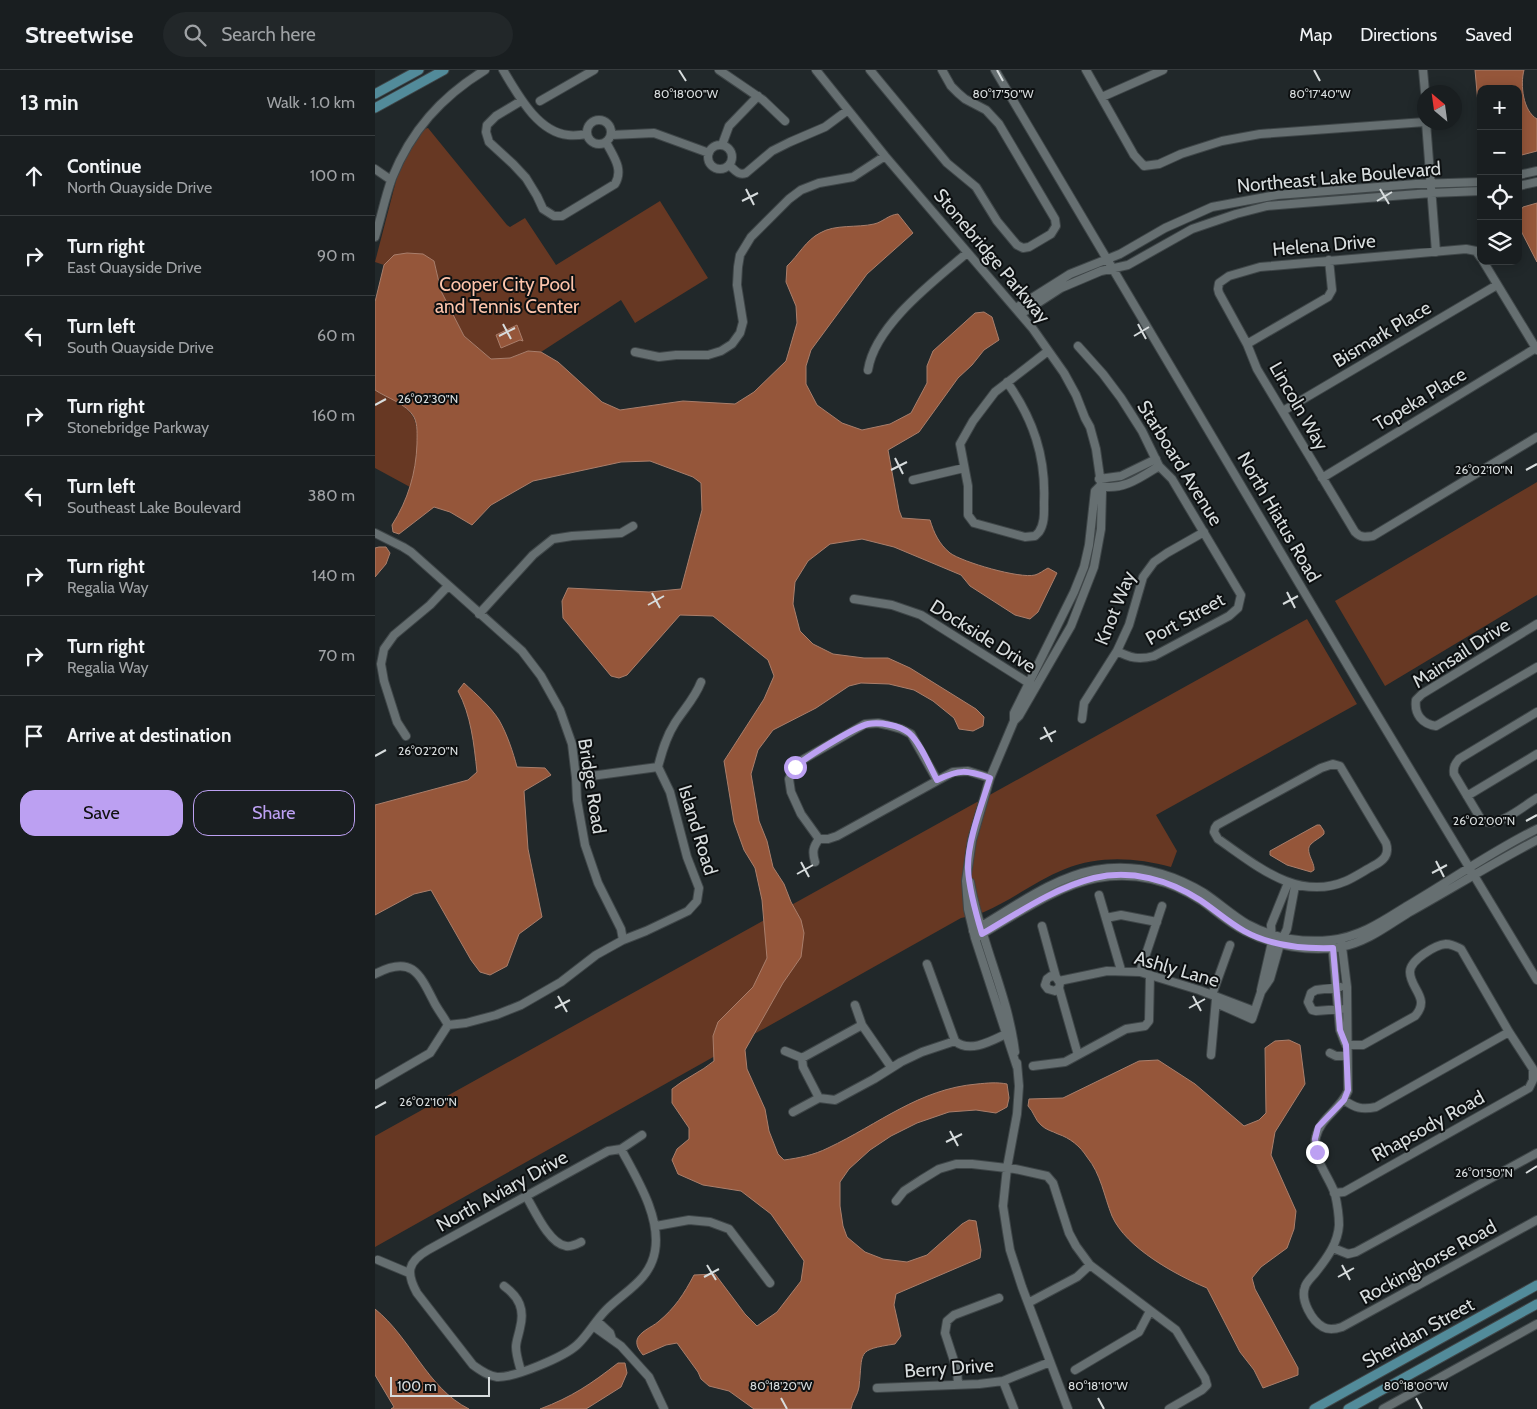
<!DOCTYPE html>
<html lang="en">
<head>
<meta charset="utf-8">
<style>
  body { margin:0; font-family:Cabin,sans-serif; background:#222729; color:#f1f3f6 }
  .controls { position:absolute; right:15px; top:15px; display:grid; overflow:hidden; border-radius:10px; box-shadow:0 2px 12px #0003 }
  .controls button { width:45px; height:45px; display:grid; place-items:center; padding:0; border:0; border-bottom:1px solid #373c3e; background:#191e20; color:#f1f3f6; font:25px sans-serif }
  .compass { position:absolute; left:1042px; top:15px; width:45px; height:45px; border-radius:50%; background:#191e20; box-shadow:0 2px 12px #0003; rotate:331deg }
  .scale { position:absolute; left:15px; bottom:12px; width:100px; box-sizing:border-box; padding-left:5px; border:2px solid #d7dcdd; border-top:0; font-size:14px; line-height:18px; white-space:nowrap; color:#d7dcdd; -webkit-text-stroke:4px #0d1011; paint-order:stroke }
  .stop { position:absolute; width:15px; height:15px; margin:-11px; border:4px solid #bca0f2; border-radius:50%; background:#fff }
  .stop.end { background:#bca0f2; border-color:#fff; box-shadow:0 1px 5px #0008 }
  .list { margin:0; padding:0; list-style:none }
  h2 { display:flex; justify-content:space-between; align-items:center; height:65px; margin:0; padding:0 20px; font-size:21px }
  h2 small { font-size:16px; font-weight:400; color:#9fa2a5 }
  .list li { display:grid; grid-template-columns:32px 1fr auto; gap:15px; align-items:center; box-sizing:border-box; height:80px; padding:0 20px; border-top:1px solid #373c3e }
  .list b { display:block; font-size:19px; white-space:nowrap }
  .list p { margin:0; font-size:16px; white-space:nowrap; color:#9fa2a5 }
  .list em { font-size:16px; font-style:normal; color:#9fa2a5 }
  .actions { display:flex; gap:10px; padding:15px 20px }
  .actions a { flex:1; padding:11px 0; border:1px solid #bca0f2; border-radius:15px; text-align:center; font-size:18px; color:#bca0f2 }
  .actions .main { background:#bca0f2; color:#111 }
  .icon { flex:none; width:28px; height:28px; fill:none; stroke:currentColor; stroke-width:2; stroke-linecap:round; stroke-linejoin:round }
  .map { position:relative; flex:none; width:1162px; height:1339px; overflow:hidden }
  header { display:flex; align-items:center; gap:30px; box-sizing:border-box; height:70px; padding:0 25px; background:#191e20; border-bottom:1px solid #373c3e }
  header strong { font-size:24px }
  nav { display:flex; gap:28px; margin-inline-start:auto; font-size:18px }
  .search { width:350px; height:45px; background:#222729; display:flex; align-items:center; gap:12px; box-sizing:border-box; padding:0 18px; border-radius:28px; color:#9fa2a5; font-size:19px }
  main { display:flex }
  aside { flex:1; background:#191e20 }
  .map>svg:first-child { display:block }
</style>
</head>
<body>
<header>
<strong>Streetwise</strong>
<div class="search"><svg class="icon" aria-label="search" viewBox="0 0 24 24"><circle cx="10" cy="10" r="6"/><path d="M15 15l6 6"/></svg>Search here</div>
<nav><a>Map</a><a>Directions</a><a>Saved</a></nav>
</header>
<main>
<aside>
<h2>13 min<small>Walk · 1.0 km</small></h2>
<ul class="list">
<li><svg class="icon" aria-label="ahead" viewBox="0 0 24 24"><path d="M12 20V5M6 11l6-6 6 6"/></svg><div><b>Continue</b><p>North Quayside Drive</p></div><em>100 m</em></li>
<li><svg class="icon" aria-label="right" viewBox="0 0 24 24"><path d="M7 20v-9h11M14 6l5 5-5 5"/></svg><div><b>Turn right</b><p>East Quayside Drive</p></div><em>90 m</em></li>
<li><svg class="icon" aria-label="left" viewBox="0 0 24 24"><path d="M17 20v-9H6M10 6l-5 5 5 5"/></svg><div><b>Turn left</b><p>South Quayside Drive</p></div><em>60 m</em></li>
<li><svg class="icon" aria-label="right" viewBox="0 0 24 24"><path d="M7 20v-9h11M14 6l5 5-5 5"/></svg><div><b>Turn right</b><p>Stonebridge Parkway</p></div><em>160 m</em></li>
<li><svg class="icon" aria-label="left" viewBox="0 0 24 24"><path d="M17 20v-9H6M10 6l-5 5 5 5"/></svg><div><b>Turn left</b><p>Southeast Lake Boulevard</p></div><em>380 m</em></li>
<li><svg class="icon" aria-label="right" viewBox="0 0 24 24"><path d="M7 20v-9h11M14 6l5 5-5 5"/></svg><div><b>Turn right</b><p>Regalia Way</p></div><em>140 m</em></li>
<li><svg class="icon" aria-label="right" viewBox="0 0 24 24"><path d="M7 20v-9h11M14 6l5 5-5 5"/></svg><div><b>Turn right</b><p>Regalia Way</p></div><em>70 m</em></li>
<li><svg class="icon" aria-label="arrive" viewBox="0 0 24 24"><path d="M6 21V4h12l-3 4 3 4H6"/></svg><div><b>Arrive at destination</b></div></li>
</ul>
<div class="actions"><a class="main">Save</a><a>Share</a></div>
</aside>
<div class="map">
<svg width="1162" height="1339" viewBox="0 0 1162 1339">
  <rect width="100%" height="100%" fill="#21282a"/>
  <path fill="#673823" d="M53 58 132 155 135 157 150 148 181 195 285 131 333 208 260 253 246 230 166 282 153 281 135 288 116 289 89 266 66 221 59 191 19 185 9 195 0 192 22 107 34 81 49 59Z
    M0 320C12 327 28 333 36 344 48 358 41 402 35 417L0 398Z
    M1162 412V525L1010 616 960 531Z
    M932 549 982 634 781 745 802 781 796 797C761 788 726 785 690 799 662 810 637 830 609 842 602 845 594 846 586 848L0 1177V1066Z"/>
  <path fill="#95563a" stroke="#a97e6b" d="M1100 0H1149C1145 15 1148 41 1162 49V81L1143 86V19H1106V67Z
    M1162 133V192L1144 157V143L1148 137Z
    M523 144 538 163 492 204 436 280 431 296V314L442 335 467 353 487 360 515 354 536 343 552 313V296L558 281 600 243 609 242 617 247 624 270 609 280 597 295 583 308 544 362 513 380 524 440 527 448 555 450C559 463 564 474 575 483 587 492 645 509 660 505 664 504 669 500 673 498L682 503 663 542 655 549 640 545 595 516 586 505 519 477 487 469 455 474 433 491 420 512 418 534 425 561 438 574 458 584 489 588H513L535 598 601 639 609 647 608 656 598 661 584 659 579 648 558 631 539 620 514 614 486 613 474 616 441 638 398 660 383 680 376 704 384 751 392 771 398 797 409 814 416 832 426 850 429 863 426 887 408 913 370 980 372 999 390 1039 394 1061 403 1084 409 1090C424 1088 439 1085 453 1078 504 1054 544 1019 602 1014 612 1013 622 1012 632 1014L634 1028 632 1037 621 1043 601 1040 574 1042 542 1053 516 1066 495 1080 474 1099 465 1112V1136L468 1156 472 1167 490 1182 508 1189 532 1192 552 1185 587 1154 594 1150 601 1151 606 1180 605 1188 521 1224 519 1235 526 1266 520 1274C481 1280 488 1281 484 1317 483 1325 477 1331 476 1339H379L354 1321 334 1316 326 1309 323 1302 302 1273 291 1275 268 1285C264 1280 261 1276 262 1270 264 1262 277 1257 283 1252 300 1238 309 1224 319 1205L340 1204 370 1244 382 1256 402 1242 426 1211 429 1191 396 1144 366 1121 328 1115 303 1104 297 1090 302 1079 314 1069V1058L297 1033V1019C310 1008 326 1002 339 991L338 966 343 952 378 917 392 888 387 830 380 798 369 780 359 752 349 691 389 629 399 606 393 590 338 546 305 545 252 605 244 608 236 606 188 548 187 531 193 518 274 522 306 519 327 440 326 413 318 407 275 391 246 392 158 411 116 435 97 455 75 442 59 437 24 464 18 462 17 455C33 430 41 403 42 374 42 365 43 355 39 347 32 334 12 328 0 320V232L9 195 19 185 32 183 48 184 59 191 66 221 89 266 116 289 135 288 153 281 166 282 183 292 227 332 245 340 308 331 360 334 379 322 411 291 422 253 421 236 411 212 412 196C423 186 431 170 445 163 460 154 482 158 499 154 508 152 513 145 523 144Z
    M142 255 148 271 145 270 126 278 121 265Z
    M4 477H11L15 483 11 494 0 507V478Z
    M89 613C101 624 115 636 124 650 132 664 138 682 142 697L170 698 176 705 149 721 153 779 167 847 144 864 132 896 115 905 105 902 96 890 56 820 39 824 0 845V735L93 710 102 702C99 674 96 645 83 621Z
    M942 755H945L949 761V764C945 768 940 770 936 774 929 781 940 792 939 800L936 802 912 795 895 785V781Z
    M914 970 925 975 930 1014 900 1062 896 1085 921 1141 919 1159 912 1178 886 1197 877 1208 880 1219 923 1298V1305L888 1318 879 1300 865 1282 832 1218C801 1205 751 1178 737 1146 729 1126 726 1104 712 1087 705 1076 695 1068 683 1064 677 1061 671 1060 666 1055 660 1050 659 1042 653 1036L654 1029 688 1028 764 991 783 990 820 1014 869 1056 884 1050 891 1043 890 978 900 971Z
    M0 1239C36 1268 52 1318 94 1339H16L19 1337 0 1305Z
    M243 1293H250L252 1303 246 1317 211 1339H165C197 1327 216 1314 243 1293Z"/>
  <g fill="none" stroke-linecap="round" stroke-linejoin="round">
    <g stroke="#3f4648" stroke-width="10">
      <path id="minor" d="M128 0C142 23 162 62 193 65 199 66 206 65 212 64
        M344 0 388 30 410 51
        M441 0 510 86 658 259 689 303 701 325 710 348 715 357 721 379 727 421 726 459 719 497 696 556 644 646 639 651 615 708 597 770 591 811 593 839 600 868 642 997
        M495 0 572 93 601 117 622 151 642 175 648 178 654 177 676 164 681 156 680 149 624 54 611 40 590 29 583 23 576 16 567 0
        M620 0 986 618 1162 910
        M711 0 759 85 769 96 784 94 806 84 847 71 885 64 1050 52
        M1048 0 1050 22
        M727 27 788 0
        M146 31 121 46 112 55 111 62 114 72 138 94 151 108 162 126 168 139 179 146H187L240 114C249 99 238 86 231 72
        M165 31 219 0
        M212 62a12 12 0 1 1 24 0a12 12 0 1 1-24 0Z
        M1051 52 1061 182
        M236 65 279 63 334 83
        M347 75 354 56 383 26
        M333 87a12 12 0 1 1 24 0a12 12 0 1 1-24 0Z
        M354 95C359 99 363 106 371 103L397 81 415 72 450 57 473 40
        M0 99 16 110
        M1143 105 1162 101
        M1143 116 1162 112
        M0 167C6 148 10 127 17 108 36 61 66 27 110 0
        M1106 188 1101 181 1091 179 885 197 854 206 844 213 843 219 844 223 872 274 882 299 980 462C986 468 990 467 998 466L1162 367
        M1108 191 1162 280
        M641 238 695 204 745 184 790 158 837 137 902 125 1041 114 1106 112
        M646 244 686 218 726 201 753 195 817 159 861 144 892 136 928 133 1056 123 1106 121
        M872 274 953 227 957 220 954 190
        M703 276 728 304 746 328 767 361 784 396 797 409 866 525 863 538 854 546 779 586C764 590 755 588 742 581
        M260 282 284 287 301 285H333L346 281 357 274 365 263 368 252 362 215 363 197 365 185 376 167 414 129 426 120 444 113 478 107 510 86
        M493 300C500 255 559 211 592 183
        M632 312C658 349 671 386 669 432 669 442 670 453 664 462L660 466 650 467 599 453 593 445V416L585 374 598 351 620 322 673 281
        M908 341 1122 215
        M947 408 1161 278
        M724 409 746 406 781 389
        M538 410 589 398
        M725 416C748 421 766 407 784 396
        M0 463 28 477 36 482 147 581 166 606 185 640 197 674 201 708 202 730 210 775 223 813 246 859 248 870
        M479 529 517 535 546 545 657 615
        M104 544 158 485 178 469 197 466 246 463 258 456
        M1162 554 1047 624 1041 630C1039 644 1047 654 1061 656L1162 597
        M1162 642 1084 689C1080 694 1078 697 1079 704L1107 751C1124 758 1147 737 1162 728
        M707 649 709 633 742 581 754 555 768 507 779 492 792 483 829 462
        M639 651V643L699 522 709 497 714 475 720 421 725 416
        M31 666 22 652 9 611 6 594 9 579 19 565 55 535 73 516
        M958 694 965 696 1011 773C1015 785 1008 791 998 796 989 801 980 807 971 811 922 832 881 795 843 769L839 762 840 758 842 755 946 698Z
        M283 697C287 681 291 667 300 653 309 639 320 628 326 612
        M201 708 283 697
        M1092 726 1162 684
        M444 769 426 744 416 722 414 709 420 697 429 689 490 654 503 653 512 655 526 659 536 664 562 710
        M444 769H453L462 766 578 702 593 701 615 708
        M440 792C437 782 438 777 444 769
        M595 812C605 871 633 924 640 982
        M724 825 746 900
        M731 848 746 845 782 852
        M667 856 681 907 685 913 684 918 680 921 673 919 670 915 672 909 676 906 681 907
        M598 861C637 839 676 808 720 800 759 793 796 803 829 823 844 833 857 845 872 854 898 868 927 873 956 870 985 867 1008 851 1032 836 1075 811 1117 781 1162 759
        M600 868C636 848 682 815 722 808 759 801 796 810 827 831 841 841 854 853 870 861 899 876 934 882 966 877 992 872 1012 856 1033 843 1076 819 1118 793 1162 770
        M966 869 972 917 973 1021C965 1040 945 1048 941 1067 936 1087 954 1106 960 1124 962 1133 964 1145 964 1155 963 1173 952 1188 941 1202 937 1207 931 1212 930 1217 925 1230 937 1251 948 1257 953 1260 961 1259 967 1257L1162 1150
        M957 873 965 960 970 973
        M552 894 580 971
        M765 902 787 836
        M0 904C36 885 44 902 59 932 63 940 69 947 73 955
        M684 911 732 901 765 902 824 920 879 941
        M965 917 941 920 936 923 933 932 937 940 941 941 966 939
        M684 918 703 985
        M886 920 897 872 896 855 913 813
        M837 925 855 875
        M841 933 877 949 886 922 895 909 905 874 912 859 920 816
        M480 935 487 955 516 997
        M73 955 91 953 121 945 146 935 186 912 221 885 248 870 271 861 313 841 322 831 324 818 312 787 295 722 283 697
        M410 981 427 988 428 997 444 1028
        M955 983 961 986H972
        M836 985 841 929
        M427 988 487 955
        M642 993 644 1016 642 1044 632 1098 628 1136 632 1162 635 1180 647 1217 693 1339
        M658 996 690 992 751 959 770 956 774 951 775 905
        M0 1015 55 983 73 955
        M444 1028 460 1030 499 1009 526 992 547 982 580 971C595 984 618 970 633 963
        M969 1030C980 1038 987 1040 1001 1037L1134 962
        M418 1042 444 1028
        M246 1079C262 1109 286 1147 280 1181 275 1210 250 1221 231 1240 220 1251 213 1265 202 1275 189 1287 139 1308 122 1307 113 1306 105 1300 98 1295L42 1223C31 1203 32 1192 53 1180L233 1081 246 1079 267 1065
        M959 1123 969 1122 1154 1018 1158 1010V999L1134 962 1086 879C1082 877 1077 874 1071 874 1060 875 1035 890 1035 902 1035 919 1056 928 1040 946L988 975H971
        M151 1126C159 1139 174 1174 191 1176 195 1177 202 1174 206 1172
        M521 1131 529 1121 546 1110 564 1099 581 1094H597L640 1099 672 1106 678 1113 694 1163 701 1176 715 1195 801 1260 830 1308 832 1315 827 1320 794 1339
        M281 1156 314 1150 335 1152 354 1159 395 1213
        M958 1178 973 1184 981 1182 1162 1083
        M3 1190 34 1203
        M129 1216C144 1227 150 1239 145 1258 144 1264 141 1271 141 1277 141 1285 144 1294 146 1301
        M653 1233 702 1207 715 1195
        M222 1251 235 1263 237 1269
        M218 1256 246 1276 274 1307 289 1339
        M700 1300 764 1262 775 1241
        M628 1311 639 1339
        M583 1314 582 1300 570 1263 572 1251 579 1245 624 1228
        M502 1318 604 1314 628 1311 675 1292
        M1008 1339 1162 1254"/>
    </g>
    <g stroke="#3f4648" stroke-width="11">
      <path id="major" d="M0 24 44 0
        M0 38 69 0
        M939 1339 1162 1215
        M973 1339 1162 1234"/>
    </g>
    <use href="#minor" stroke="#666f71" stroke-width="8"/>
    <use href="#major" stroke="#528b9a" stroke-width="9"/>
  </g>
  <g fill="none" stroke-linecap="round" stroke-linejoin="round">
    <path stroke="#bca0f2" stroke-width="6" d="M420 697C431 687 480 657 493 654 505 652 524 655 534 663 545 672 555 697 562 710 585 699 591 700 615 708 607 734 592 772 593 799 594 820 601 844 607 864 643 843 679 818 719 808 756 799 794 810 825 830 840 840 853 852 869 861 896 876 927 879 958 878L965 960 971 975 973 1020 969 1030 943 1057 940 1069 942 1082"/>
  </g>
  <path fill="none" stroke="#d7dcdd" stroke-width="2" d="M304 0 311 11M622 0 628 11M939 0 945 11M371 119 379 135M1005 119 1014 134M367 131 383 123M1002 131 1017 122M128 254 136 269M763 254 771 269M124 266 140 258M759 266 774 257M0 335 11 329M520 388 528 404M516 400 532 392M1151 400 1162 394M912 522 920 538M277 523 285 538M908 534 923 526M273 535 289 526M669 657 677 672M665 669 681 661M0 686 11 680M1151 751 1162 745M1061 791 1069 807M426 792 434 807M1057 803 1072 795M422 804 438 795M183 926 192 942M818 926 826 941M180 938 195 930M814 938 830 929M0 1038 11 1032M575 1061 583 1076M571 1072 587 1064M1151 1103 1162 1096M332 1195 341 1210M967 1195 975 1210M329 1207 344 1199M963 1207 979 1198M406 1328 412 1339M723 1328 729 1339M1041 1328 1047 1339"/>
  <g text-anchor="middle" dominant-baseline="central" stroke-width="4" stroke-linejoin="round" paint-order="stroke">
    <g font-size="19" fill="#d7dcdd" stroke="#0d1011">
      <text transform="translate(964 107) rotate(-5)">Northeast Lake Boulevard</text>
      <text transform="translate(949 175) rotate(-5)">Helena Drive</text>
      <text transform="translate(617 186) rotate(50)">Stonebridge Parkway</text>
      <text transform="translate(1007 264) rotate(-31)">Bismark Place</text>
      <text transform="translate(1045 329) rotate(-31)">Topeka Place</text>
      <text transform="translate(924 336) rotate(60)">Lincoln Way</text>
      <text transform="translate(805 393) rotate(58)">Starboard Avenue</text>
      <text transform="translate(904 447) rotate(60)">North Hiatus Road</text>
      <text transform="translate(740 538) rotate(-68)">Knot Way</text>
      <text transform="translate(810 549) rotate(-29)">Port Street</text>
      <text transform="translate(608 566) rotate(32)">Dockside Drive</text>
      <text transform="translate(1086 583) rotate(-33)">Mainsail Drive</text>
      <text transform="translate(217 716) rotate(81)">Bridge Road</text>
      <text transform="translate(323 760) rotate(73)">Island Road</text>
      <text transform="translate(802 899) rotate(16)">Ashly Lane</text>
      <text transform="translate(1053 1056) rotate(-29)">Rhapsody Road</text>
      <text transform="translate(127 1121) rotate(-29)">North Aviary Drive</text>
      <text transform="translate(1053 1192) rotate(-29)">Rockinghorse Road</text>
      <text transform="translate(1043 1263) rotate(-29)">Sheridan Street</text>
      <text transform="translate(574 1298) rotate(-4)">Berry Drive</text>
    </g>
    <g font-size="19" fill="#fdc4ab" stroke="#0d1011">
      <text x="132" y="214">Cooper City Pool<tspan x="132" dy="22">and Tennis Center</tspan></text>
    </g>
  </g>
  <g font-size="12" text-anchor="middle" fill="#d7dcdd" stroke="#0d1011" stroke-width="4" stroke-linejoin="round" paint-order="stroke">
    <text x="311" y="28">80°18'00"W</text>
    <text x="628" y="28">80°17'50"W</text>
    <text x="945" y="28">80°17'40"W</text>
    <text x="53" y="333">26°02'30"N</text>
    <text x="1109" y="404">26°02'10"N</text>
    <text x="53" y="685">26°02'20"N</text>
    <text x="1109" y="755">26°02'00"N</text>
    <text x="53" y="1036">26°02'10"N</text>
    <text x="1109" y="1107">26°01'50"N</text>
    <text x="406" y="1320">80°18'20"W</text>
    <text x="723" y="1320">80°18'10"W</text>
    <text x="1041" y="1320">80°18'00"W</text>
  </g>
</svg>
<div class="controls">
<button>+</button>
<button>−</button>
<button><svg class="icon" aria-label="locate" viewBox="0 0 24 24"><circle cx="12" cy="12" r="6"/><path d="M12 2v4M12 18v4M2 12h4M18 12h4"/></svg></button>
<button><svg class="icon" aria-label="layers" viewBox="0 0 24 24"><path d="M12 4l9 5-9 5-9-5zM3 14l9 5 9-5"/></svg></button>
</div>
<svg class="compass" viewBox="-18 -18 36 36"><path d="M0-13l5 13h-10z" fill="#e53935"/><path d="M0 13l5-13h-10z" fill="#9fa2a5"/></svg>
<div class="scale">100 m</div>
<div class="stop" style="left:420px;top:697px"></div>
<div class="stop end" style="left:942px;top:1082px"></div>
</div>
</main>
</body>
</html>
